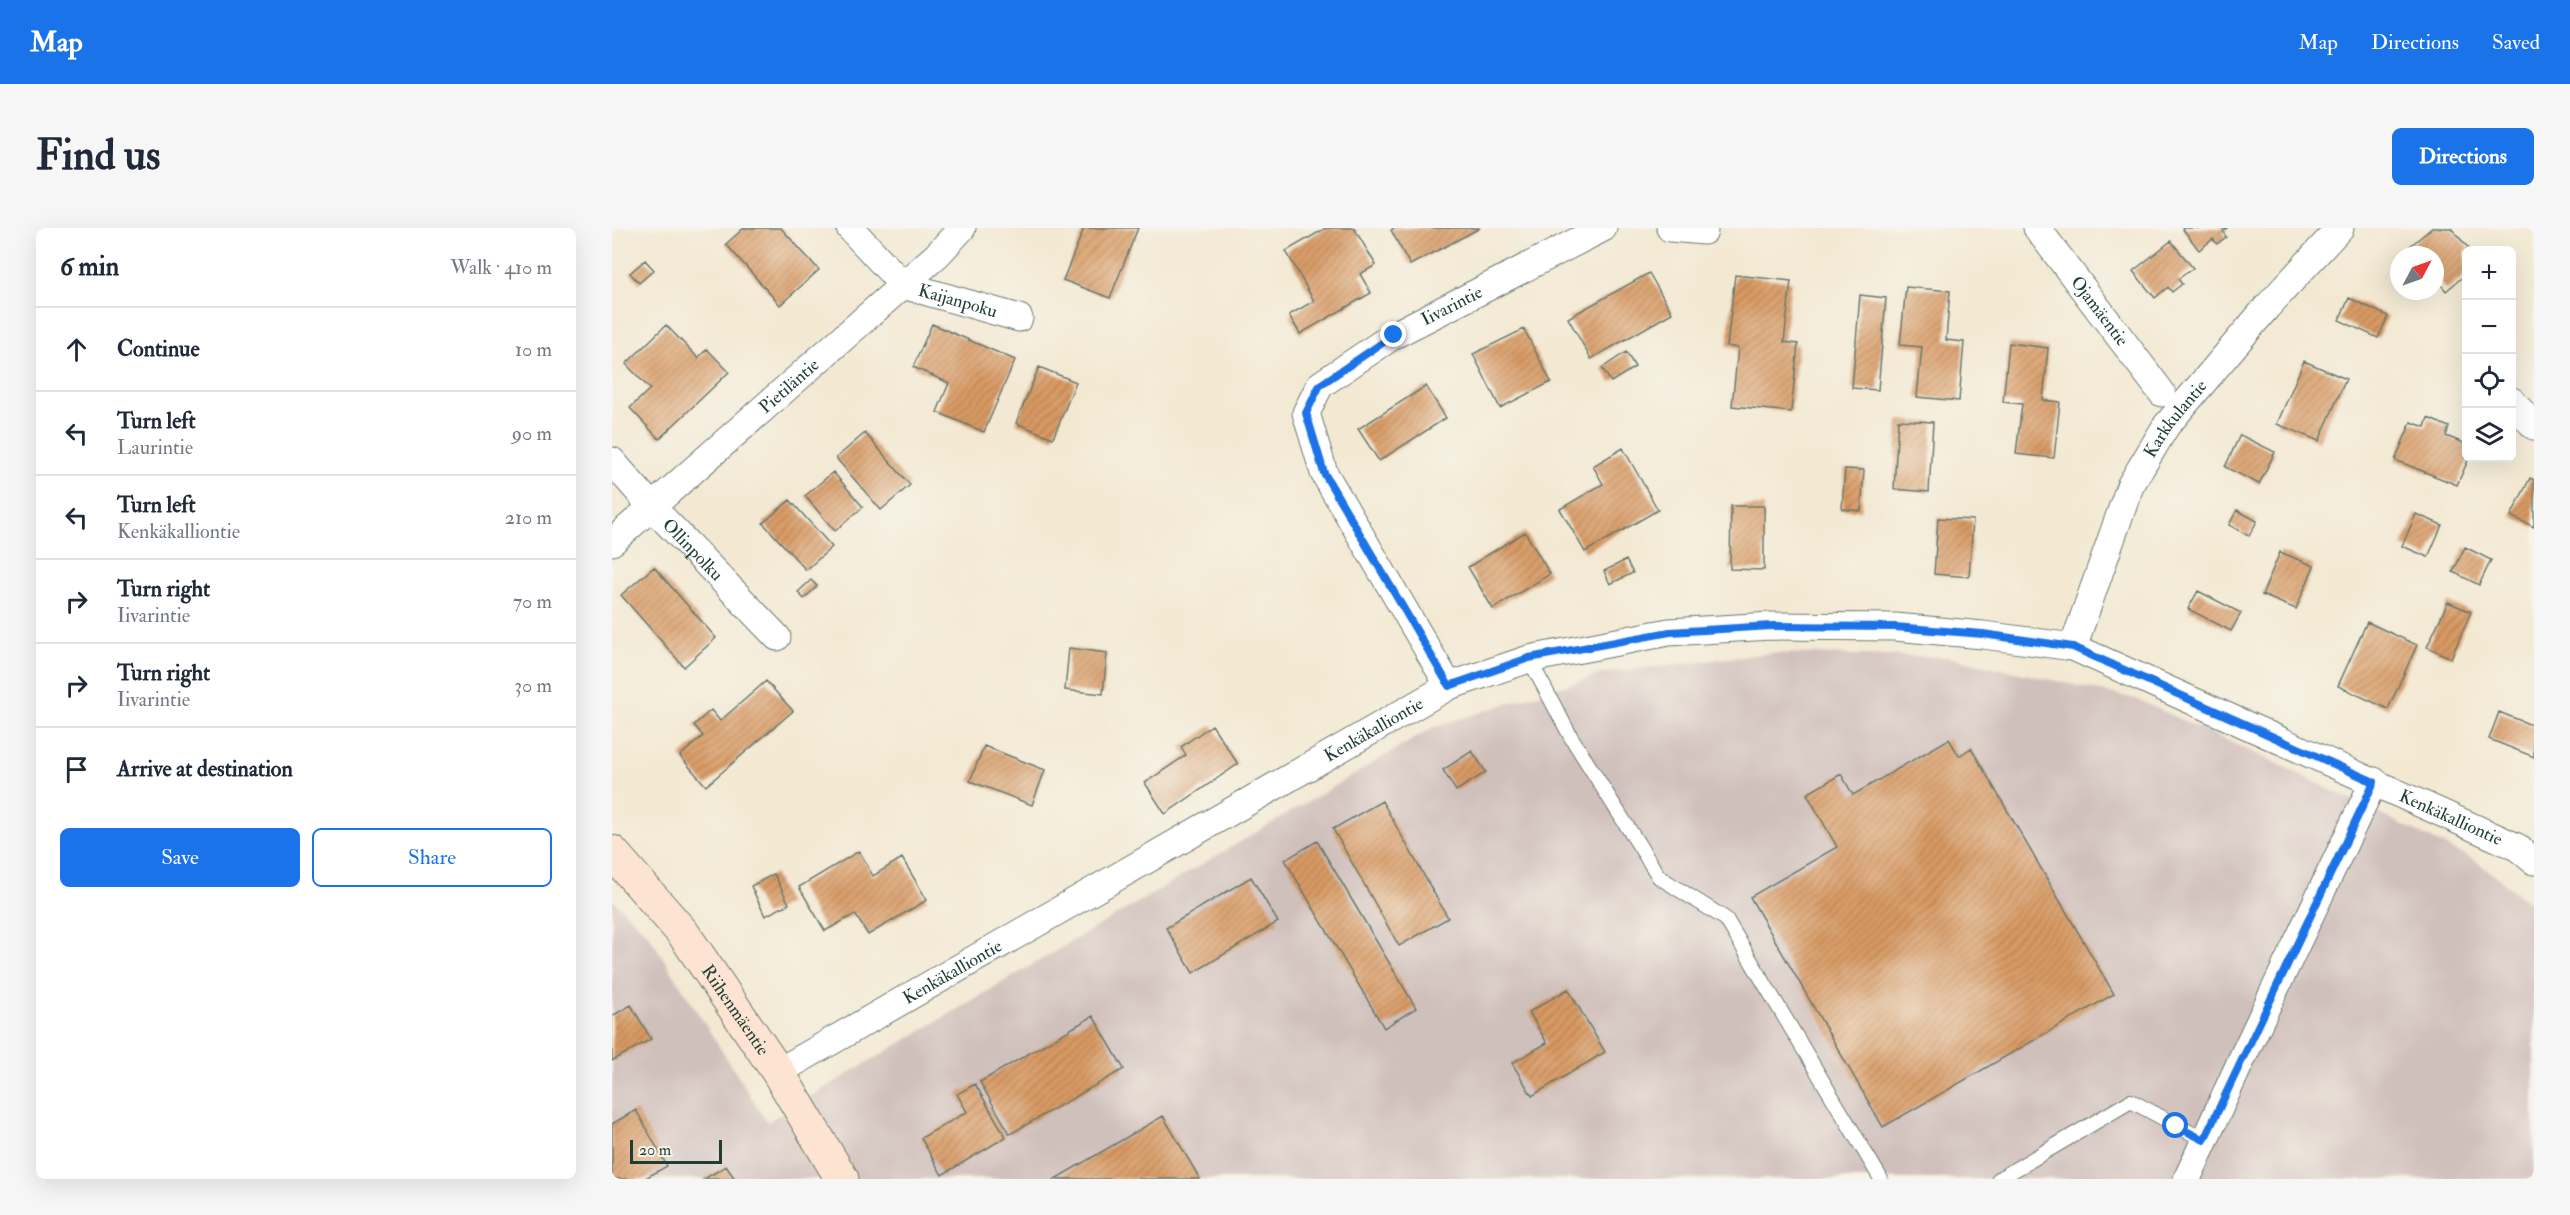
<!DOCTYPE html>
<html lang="en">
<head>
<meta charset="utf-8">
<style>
  body { margin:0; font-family:"IM FELL Double Pica",serif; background:#f6f6f7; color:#1f2937 }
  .controls { position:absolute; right:18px; top:18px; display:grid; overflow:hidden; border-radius:9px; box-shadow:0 6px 24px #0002 }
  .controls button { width:54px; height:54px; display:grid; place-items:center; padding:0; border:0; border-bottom:2px solid #e0e1e3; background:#fff; color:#1f2937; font:30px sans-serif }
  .compass { position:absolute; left:1778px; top:18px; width:54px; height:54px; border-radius:50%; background:#fff; box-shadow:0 6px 24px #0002; rotate:49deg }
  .scale { position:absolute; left:18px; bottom:15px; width:92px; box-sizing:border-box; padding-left:6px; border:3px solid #1f3d34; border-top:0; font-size:16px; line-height:21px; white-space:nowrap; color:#1f3d34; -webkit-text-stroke:4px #f7f3e8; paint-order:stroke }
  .stop { position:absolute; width:18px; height:18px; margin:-14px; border:4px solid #1a73e8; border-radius:50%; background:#fff }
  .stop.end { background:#1a73e8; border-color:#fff; box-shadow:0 2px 6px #0008 }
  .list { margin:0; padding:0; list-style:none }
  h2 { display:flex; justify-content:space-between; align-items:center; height:78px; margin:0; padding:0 24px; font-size:26px }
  h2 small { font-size:20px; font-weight:400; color:#747a83 }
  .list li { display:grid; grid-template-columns:39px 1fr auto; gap:18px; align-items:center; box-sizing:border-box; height:84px; padding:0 24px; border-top:2px solid #e0e1e3 }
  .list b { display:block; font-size:22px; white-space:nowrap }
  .list p { margin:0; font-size:20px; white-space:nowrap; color:#747a83 }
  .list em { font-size:20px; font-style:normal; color:#747a83 }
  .actions { display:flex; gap:12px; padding:18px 24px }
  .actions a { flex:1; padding:14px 0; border:2px solid #1a73e8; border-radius:9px; text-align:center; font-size:21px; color:#1a73e8 }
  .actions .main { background:#1a73e8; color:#fff }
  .icon { flex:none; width:33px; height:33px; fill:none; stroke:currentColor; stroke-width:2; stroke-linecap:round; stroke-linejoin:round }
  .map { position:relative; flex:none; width:1922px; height:951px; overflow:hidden; border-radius:9px }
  header { display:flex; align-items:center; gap:36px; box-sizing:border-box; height:84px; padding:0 30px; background:#1a73e8; color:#fff }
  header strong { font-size:28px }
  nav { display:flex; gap:33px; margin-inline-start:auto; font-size:21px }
  .intro { display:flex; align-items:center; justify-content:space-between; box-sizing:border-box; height:144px; padding:0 36px }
  h1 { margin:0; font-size:42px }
  .button { padding:15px 27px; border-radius:9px; background:#1a73e8; color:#fff; font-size:21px; font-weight:700 }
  main { display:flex; gap:36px; padding:0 36px }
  aside { flex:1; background:#fff; border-radius:9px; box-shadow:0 6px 24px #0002 }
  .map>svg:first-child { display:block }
</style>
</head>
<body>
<header>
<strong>Map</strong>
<nav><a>Map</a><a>Directions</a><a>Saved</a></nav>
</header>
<div class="intro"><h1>Find us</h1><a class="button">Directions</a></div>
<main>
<aside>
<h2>6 min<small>Walk · 410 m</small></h2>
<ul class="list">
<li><svg class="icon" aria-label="ahead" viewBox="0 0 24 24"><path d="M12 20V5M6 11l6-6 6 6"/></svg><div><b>Continue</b></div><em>10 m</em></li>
<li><svg class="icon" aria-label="left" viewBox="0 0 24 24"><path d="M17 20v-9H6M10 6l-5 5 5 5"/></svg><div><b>Turn left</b><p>Laurintie</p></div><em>90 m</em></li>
<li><svg class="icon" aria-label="left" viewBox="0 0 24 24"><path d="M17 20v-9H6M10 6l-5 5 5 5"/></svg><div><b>Turn left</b><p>Kenkäkalliontie</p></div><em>210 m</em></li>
<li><svg class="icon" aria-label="right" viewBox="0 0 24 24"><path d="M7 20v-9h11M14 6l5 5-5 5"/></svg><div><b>Turn right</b><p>Iivarintie</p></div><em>70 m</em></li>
<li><svg class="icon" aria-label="right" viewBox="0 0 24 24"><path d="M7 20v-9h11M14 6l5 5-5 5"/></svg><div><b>Turn right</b><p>Iivarintie</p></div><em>30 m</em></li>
<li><svg class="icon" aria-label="arrive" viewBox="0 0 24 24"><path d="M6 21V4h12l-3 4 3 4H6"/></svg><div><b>Arrive at destination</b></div></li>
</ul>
<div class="actions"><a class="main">Save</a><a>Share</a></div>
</aside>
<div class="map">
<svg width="1922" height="951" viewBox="0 0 1922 951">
  <defs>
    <pattern id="building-hatch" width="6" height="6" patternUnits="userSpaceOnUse" patternTransform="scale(1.5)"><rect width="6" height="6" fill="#d99a63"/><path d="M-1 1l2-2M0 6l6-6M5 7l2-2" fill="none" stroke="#af7f52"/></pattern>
  </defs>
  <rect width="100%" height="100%" fill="#f7f3e8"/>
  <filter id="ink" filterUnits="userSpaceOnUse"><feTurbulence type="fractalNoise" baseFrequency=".0167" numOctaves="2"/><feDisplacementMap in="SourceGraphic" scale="12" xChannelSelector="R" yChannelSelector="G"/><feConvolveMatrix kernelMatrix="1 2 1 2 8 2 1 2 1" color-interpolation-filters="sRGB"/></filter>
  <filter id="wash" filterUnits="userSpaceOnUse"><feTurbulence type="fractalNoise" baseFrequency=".008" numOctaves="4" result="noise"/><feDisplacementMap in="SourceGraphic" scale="24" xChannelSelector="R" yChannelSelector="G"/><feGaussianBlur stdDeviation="1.35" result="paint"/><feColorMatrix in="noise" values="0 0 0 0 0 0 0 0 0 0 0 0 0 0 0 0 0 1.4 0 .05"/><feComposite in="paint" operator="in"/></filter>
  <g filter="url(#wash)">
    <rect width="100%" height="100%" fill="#f3e9d3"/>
    <path fill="#d0c0bc" d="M1160 425 1337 429 1524 471 1656 531 1864 633 1922 678V951H0V671L36 706 155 894 822 499 993 445Z"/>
    <g id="blocks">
      <path fill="url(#building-hatch)" d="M132 0H169L207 42 168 77 114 16Z
        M472 0H526L498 70 451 52Z
        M714 0H742L764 37 748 46 759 65 688 106 677 87 702 73 674 23Z
        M783 0H868L798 37 779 2Z
        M1570 0H1615L1611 3 1614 9 1605 16 1601 11 1587 22Z
        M1820 0H1839L1858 22H1854V46L1834 63 1823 49V27H1805L1798 18Z
        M1559 13 1581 40 1566 51 1570 56 1560 64 1556 59 1543 70 1521 43Z
        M33 32 42 42 27 55 18 45Z
        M1037 45 1060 85 979 131 956 90Z
        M1123 47 1179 53 1172 114 1186 116 1179 184 1120 178 1126 120 1115 118Z
        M1294 59 1338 63 1334 112 1352 114 1347 173 1305 169 1310 119 1288 117Z
        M1248 67 1274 70 1266 162 1240 160Z
        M1737 70 1776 88 1766 110 1727 92Z
        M320 96 403 132 372 204 325 184 337 155 301 139Z
        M54 97 86 130 95 121 117 144 47 211 18 180 38 161 14 136Z
        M912 101 939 154 888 180 861 126Z
        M1397 115 1436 120 1431 172 1448 174 1442 230 1404 226 1410 176 1391 174Z
        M1014 124 1023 139 999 154 990 140Z
        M1692 133 1734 151 1707 213 1665 196Z
        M427 139 464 154 441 210 404 195Z
        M814 158 834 190 767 233 746 201Z
        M1816 190 1837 199 1834 208 1854 216V230H1857L1845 257 1783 232 1799 194 1813 199Z
        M1286 192 1321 194 1317 264 1282 261Z
        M253 205 298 257 269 282 224 230Z
        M1628 207 1663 224 1647 256 1613 239Z
        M1011 220 1046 282 973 324 948 281 991 256 981 238Z
        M1233 241 1252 242 1249 283 1230 281Z
        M221 244 251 279 223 303 193 268Z
        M1918 250 1922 252V299L1899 288Z
        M178 272 220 319 194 342 151 295Z
        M1119 278H1152V342L1118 341Z
        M1625 282 1645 293 1637 308 1617 297Z
        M1804 286 1830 297 1816 329 1790 318Z
        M1326 290 1361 292 1357 349 1322 346Z
        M913 304 938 346 881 381 856 339Z
        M1853 319 1879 332 1867 357 1841 344Z
        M1668 324 1702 338 1684 381 1650 367Z
        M1014 332 1021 345 998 356 992 343Z
        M42 339 104 410 72 439 9 367Z
        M199 352 205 358 192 371 186 364Z
        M1586 363 1629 385 1619 403 1576 381Z
        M1836 374 1859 384 1839 430 1815 419Z
        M1755 394 1805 417 1776 481 1726 458Z
        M457 420 495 425 491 466 453 462Z
        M154 453 181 483 94 558 68 528 91 508 82 497 99 482 108 493Z
        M1887 484 1922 498V529L1877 511Z
        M600 497 626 536 553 586 533 555 574 527 569 519Z
        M1337 511 1347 528 1359 520 1502 766 1271 899 1138 669 1225 619 1195 566 1229 546 1241 567Z
        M372 518 433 542 420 577 358 553Z
        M860 523 874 544 844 563 831 542Z
        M770 573 836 690 787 718 721 601Z
        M705 613 804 780 772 800 673 632Z
        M247 623 261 648 290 630 315 672 256 707 243 686 213 703 187 659Z
        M162 646 177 676 153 688 139 658Z
        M639 649 666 694 581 745 554 700Z
        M956 761 993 824 920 868 900 835 935 815 917 784Z
        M19 777 39 811 0 833V788Z
        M481 788 512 841 398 906 368 854Z
        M363 856 394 909 330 947 309 910 355 884 345 866Z
        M24 882 55 938 32 951H0V896Z
        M551 888 588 951H443Z
        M114 938 123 951H92Z"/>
    </g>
  </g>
  <g filter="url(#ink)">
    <use href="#blocks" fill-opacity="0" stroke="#69796c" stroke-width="1.5"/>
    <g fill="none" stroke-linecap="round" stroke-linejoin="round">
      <g stroke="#69796c" stroke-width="16">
        <path id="lane" d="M917 431 959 509 1047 649 1114 691 1269 951
          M1387 951 1519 873 1592 912"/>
      </g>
      <g stroke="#69796c" stroke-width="29">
        <g id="street">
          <path id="s1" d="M238 0 291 57 407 90"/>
          <path d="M1058 0 1092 3"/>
          <path id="s2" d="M1425 0 1550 165"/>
          <path d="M1900 173 1922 198"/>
          <path id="s3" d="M0 233 41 280 165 409"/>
          <path id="s4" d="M0 314 325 27 350 0"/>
          <path id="s5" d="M1461 419 1518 258 1554 198 1655 79 1728 0"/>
          <path id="s6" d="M837 458 712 245 694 185 708 157 782 107 991 0"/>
          <path id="s7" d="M166 844 837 458 917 431 1057 404 1159 398 1283 399 1371 407 1461 419 1905 619 1922 633"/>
          <path d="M1575 951 1633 824 1762 553"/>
        </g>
      </g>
      <g stroke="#69796c" stroke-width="35">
        <g id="secondary">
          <path id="s8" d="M0 624 71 705 166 844 230 951"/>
        </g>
      </g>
      <use href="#lane" stroke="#fff" stroke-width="14"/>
      <use href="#street" stroke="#fff" stroke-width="27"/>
      <use href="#secondary" stroke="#fde3d1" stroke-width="33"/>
    </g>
  </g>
  <g fill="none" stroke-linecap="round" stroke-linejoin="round" filter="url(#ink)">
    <path stroke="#1a73e8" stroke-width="8" d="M782 107 708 157 694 185 712 245 837 458 917 430 1058 404 1160 398 1283 399 1371 406 1461 419 1762 554 1592 912 1564 898"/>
  </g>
  <g text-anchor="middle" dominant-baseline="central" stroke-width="4.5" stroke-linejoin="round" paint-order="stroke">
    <g font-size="18" fill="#1f3d34" stroke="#f7f3e8">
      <text stroke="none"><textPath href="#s1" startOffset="135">Kaijanpoku</textPath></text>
      <text stroke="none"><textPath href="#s6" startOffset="495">Iivarintie</textPath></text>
      <text stroke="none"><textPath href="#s2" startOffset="104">Ojamäentie</textPath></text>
      <text stroke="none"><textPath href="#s4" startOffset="236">Pietiläntie</textPath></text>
      <text stroke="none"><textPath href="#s5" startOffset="252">Karkkulantie</textPath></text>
      <text stroke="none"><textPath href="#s3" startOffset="120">Ollinpolku</textPath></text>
      <text stroke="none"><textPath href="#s7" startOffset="687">Kenkäkalliontie</textPath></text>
      <text stroke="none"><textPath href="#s7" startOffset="1821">Kenkäkalliontie</textPath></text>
      <text stroke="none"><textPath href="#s7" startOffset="201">Kenkäkalliontie</textPath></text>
      <text stroke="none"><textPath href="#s8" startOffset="201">Riihenmäentie</textPath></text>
    </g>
  </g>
</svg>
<div class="controls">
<button>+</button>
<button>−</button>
<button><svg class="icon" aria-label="locate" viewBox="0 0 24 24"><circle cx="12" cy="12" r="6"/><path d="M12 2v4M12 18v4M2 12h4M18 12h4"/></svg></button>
<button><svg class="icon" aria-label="layers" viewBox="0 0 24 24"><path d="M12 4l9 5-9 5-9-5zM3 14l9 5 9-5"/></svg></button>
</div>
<svg class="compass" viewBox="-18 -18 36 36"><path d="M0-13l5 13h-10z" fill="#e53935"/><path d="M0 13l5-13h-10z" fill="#747a83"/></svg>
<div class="scale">20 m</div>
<div class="stop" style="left:1564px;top:898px"></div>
<div class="stop end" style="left:782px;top:107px"></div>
</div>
</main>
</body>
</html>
